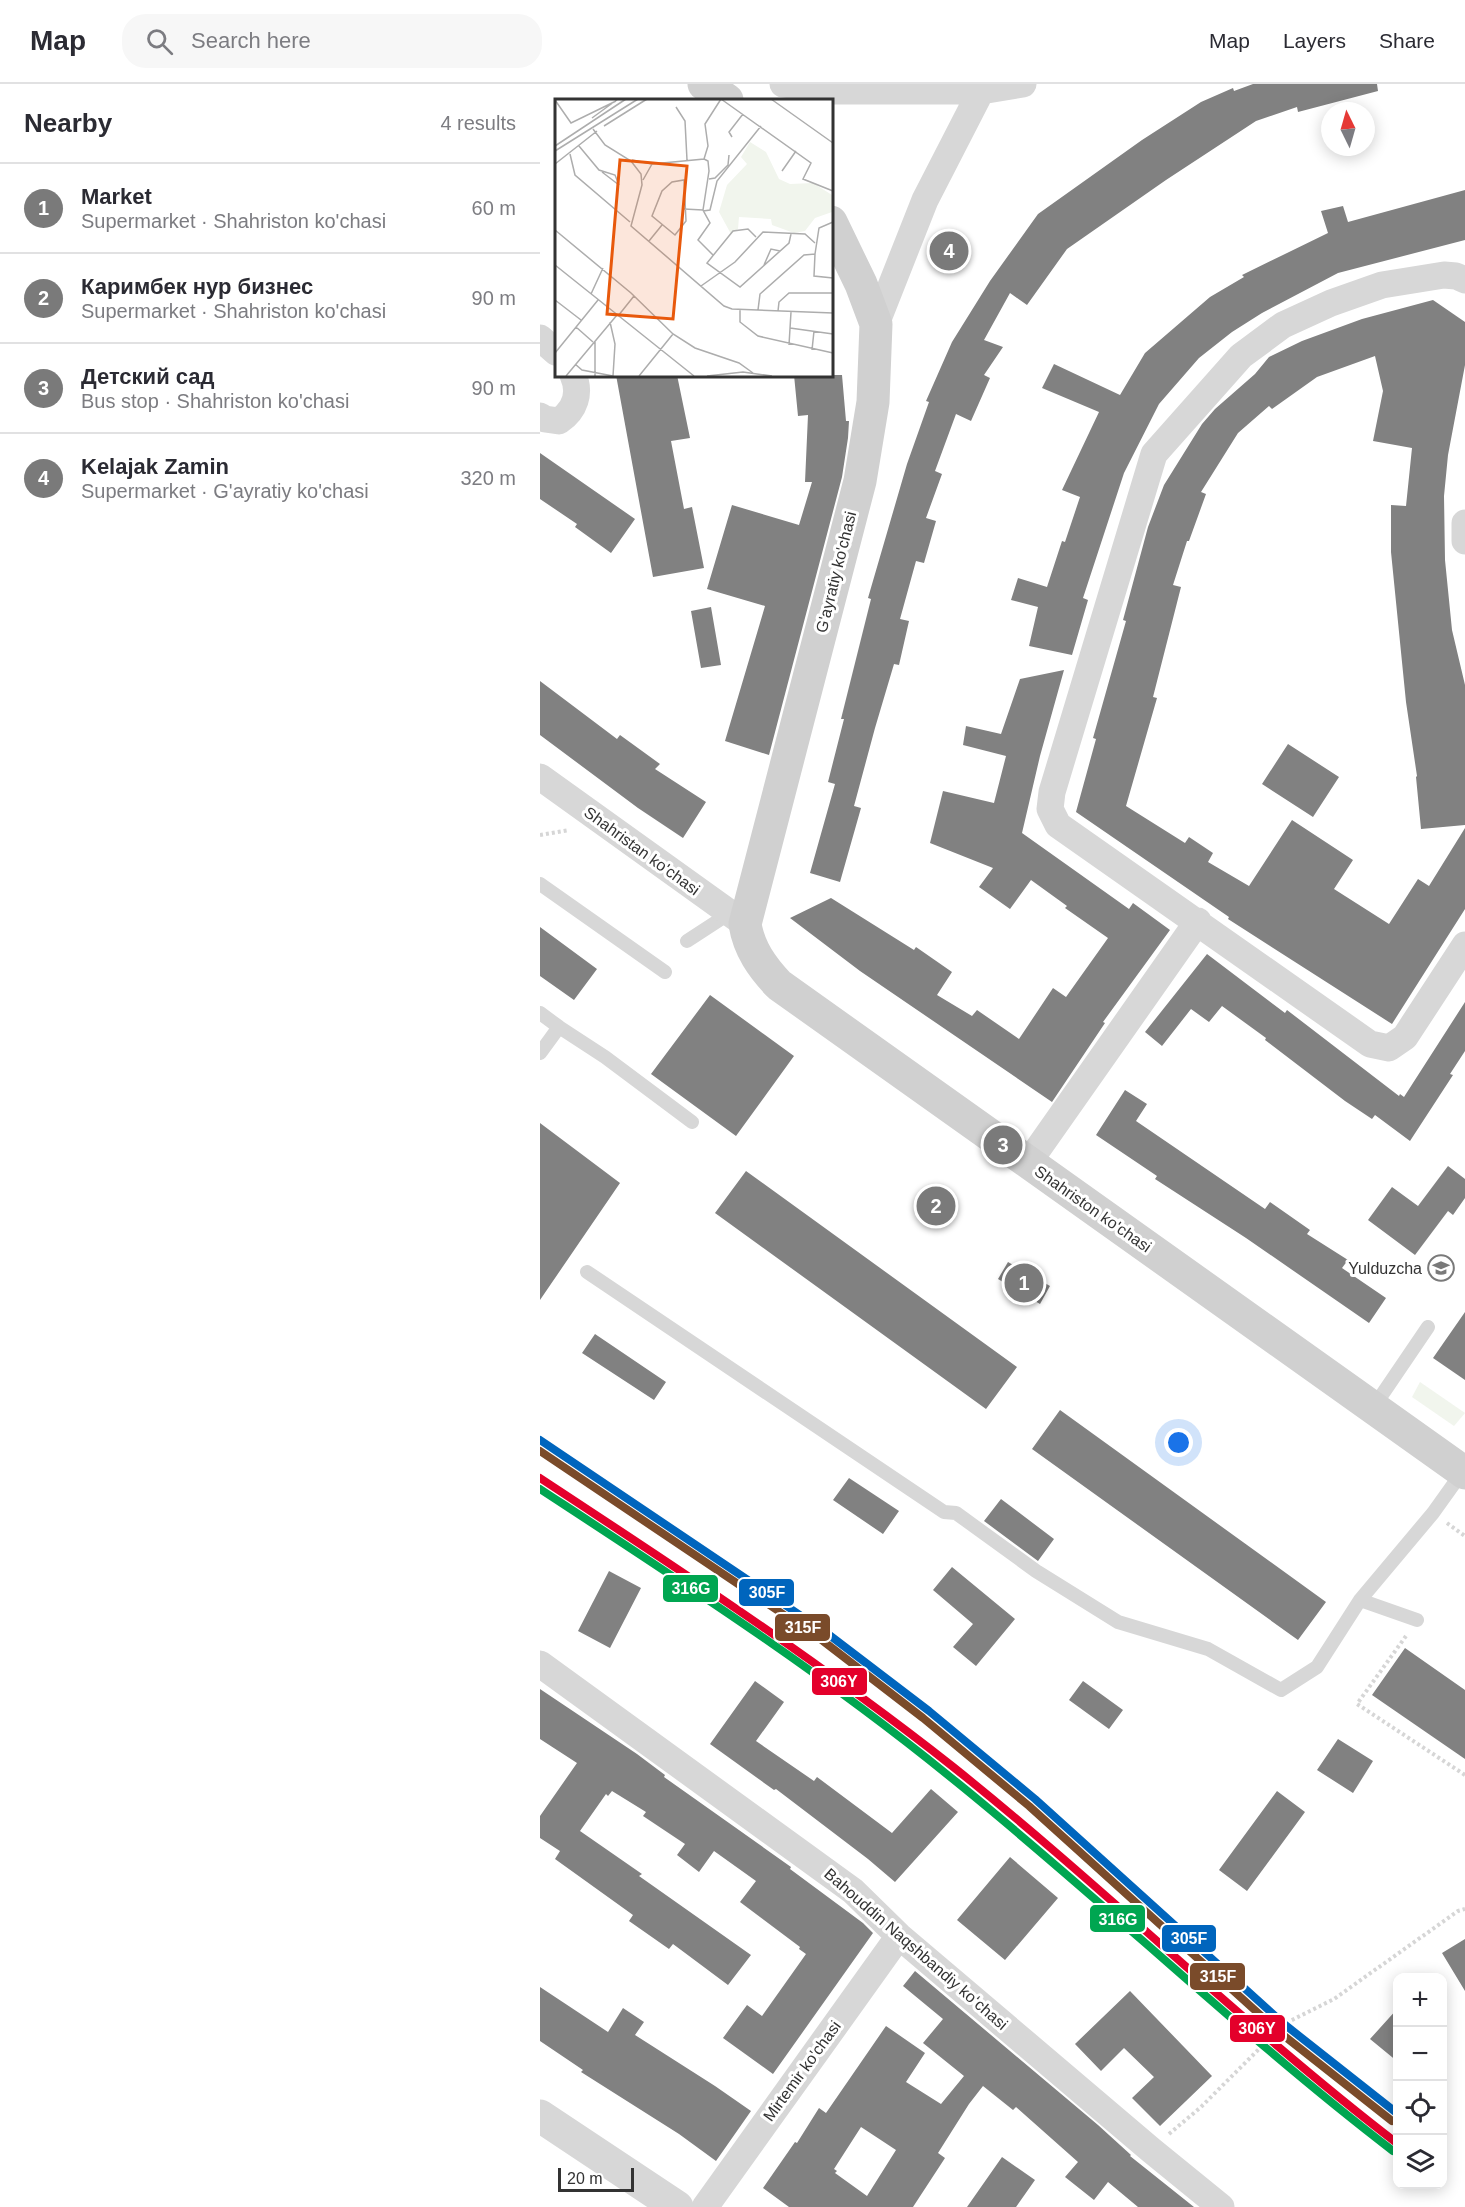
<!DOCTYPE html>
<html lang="en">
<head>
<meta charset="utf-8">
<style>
  body { margin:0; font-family:Arial,sans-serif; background:#f7f7f7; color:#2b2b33 }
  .controls { position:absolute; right:18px; bottom:18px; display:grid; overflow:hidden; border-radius:12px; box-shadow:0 3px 15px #0003 }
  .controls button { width:54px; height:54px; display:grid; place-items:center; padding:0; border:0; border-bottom:2px solid #e1e1e2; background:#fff; color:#2b2b33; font:30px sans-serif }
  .compass { position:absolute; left:781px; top:18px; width:54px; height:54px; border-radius:50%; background:#fff; box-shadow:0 3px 15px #0003; rotate:355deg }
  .scale { position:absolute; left:18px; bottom:15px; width:76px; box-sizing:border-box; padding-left:6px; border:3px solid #333; border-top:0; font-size:16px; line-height:21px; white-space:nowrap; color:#333; -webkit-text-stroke:4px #fff; paint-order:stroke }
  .you { position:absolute; left:639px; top:1359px; width:21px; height:21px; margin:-15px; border:4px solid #fff; border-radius:50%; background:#1a73e8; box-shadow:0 0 0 9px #1a73e833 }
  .badge { display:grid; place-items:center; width:39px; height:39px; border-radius:50%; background:#7a7a7a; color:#fff; font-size:20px; font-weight:700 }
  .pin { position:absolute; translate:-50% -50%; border:3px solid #fff; box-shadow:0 2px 6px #0006 }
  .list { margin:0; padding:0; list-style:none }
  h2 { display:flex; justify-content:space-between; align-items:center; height:78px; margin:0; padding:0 24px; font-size:26px }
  h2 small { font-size:20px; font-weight:400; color:#7c7c81 }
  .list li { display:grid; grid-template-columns:39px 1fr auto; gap:18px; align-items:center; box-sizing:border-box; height:90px; padding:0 24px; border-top:2px solid #e1e1e2 }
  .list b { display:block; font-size:22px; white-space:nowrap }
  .list p { margin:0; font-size:20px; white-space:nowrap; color:#7c7c81 }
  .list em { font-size:20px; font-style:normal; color:#7c7c81 }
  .icon { flex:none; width:33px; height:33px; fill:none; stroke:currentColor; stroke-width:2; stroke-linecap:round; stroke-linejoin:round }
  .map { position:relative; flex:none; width:925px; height:2123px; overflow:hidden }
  header { display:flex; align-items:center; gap:36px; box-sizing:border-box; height:84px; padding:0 30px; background:#fff; border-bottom:2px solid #e1e1e2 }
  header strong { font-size:28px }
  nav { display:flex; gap:33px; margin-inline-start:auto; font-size:21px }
  .search { width:420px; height:54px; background:#f7f7f7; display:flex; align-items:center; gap:15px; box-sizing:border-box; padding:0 21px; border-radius:24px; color:#7c7c81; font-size:22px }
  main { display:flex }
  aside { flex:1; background:#fff }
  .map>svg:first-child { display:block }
</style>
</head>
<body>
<header>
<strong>Map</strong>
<div class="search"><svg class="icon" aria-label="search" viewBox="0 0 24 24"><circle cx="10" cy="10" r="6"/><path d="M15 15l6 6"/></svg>Search here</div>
<nav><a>Map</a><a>Layers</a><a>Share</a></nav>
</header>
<main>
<aside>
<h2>Nearby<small>4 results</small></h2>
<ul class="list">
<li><span class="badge">1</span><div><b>Market</b><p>Supermarket · Shahriston ko'chasi</p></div><em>60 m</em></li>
<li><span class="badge">2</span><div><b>Каримбек нур бизнес</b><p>Supermarket · Shahriston ko'chasi</p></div><em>90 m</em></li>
<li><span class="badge">3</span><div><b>Детский сад</b><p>Bus stop · Shahriston ko'chasi</p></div><em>90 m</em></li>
<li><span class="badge">4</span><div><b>Kelajak Zamin</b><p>Supermarket · G'ayratiy ko'chasi</p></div><em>320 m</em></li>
</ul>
</aside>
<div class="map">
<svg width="925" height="2123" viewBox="0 0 925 2123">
  <rect width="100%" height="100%" fill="#fff"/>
  <path fill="#f1f5ed" d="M880 1298 925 1329 914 1342 872 1313Z"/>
  <path fill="#818181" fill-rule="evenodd" d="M713 0H837L838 7 758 28 757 23 716 37 626 96 527 165 487 221 470 209 444 256 463 263 444 291 450 294 431 337 416 330 395 387 402 390 386 434 396 437 384 479 376 477 360 535 369 537 359 581 354 580 335 644 314 722 321 724 300 798 270 789 295 700 288 698 304 635H301L331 515 328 514 367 380 389 318 386 317 412 258 450 197 498 130 602 56 661 18 693 4 694 7Z
    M925 106V156L798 189 722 229 692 248 659 274 619 320 584 389 543 514 548 516 532 571 489 562 498 523 471 516 478 494 507 503 522 457 525 458 540 413 522 406 559 328 502 304 514 280 580 311 605 269 670 213 704 193 702 191 788 149 781 127 803 122 808 138Z
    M893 216 925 238V281L908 371 904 412 905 476 912 546 925 601V741L881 745 876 693 877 692 866 618 851 468V421L866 422 872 364 833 357 843 307 835 272 777 293 732 325 729 322 698 349 661 408 666 410 649 457H647L633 501 641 503 613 613 617 614 586 722 645 759 649 753 673 769 668 778 709 802 752 736 813 776 794 805 849 840 878 795 889 802 925 744V825L852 940 688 835 689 833 536 728 556 655 553 654 586 537 583 536 608 443 624 401 662 340 675 325 715 290 729 273 762 257 822 235Z
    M76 291H137L150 354 131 357 144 425 152 423 164 484 113 493Z
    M254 291H302L306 337H309L308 354 302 393 229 671 185 657 225 522 167 505 192 421 259 441 272 398H265L268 331 258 332Z
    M0 369 95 435 71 469 35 443 37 440 0 415Z
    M171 523 181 581 161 584 151 527Z
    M524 586 500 672 482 749 589 825 593 819 630 846 563 938 565 939 512 1018 320 887 250 834 291 814 374 866 376 863 412 888 397 911 432 932 437 926 479 955 513 904 526 913 568 854 525 824 527 822 491 796 470 825 439 803 453 784 390 759 403 707 454 719 466 672 423 661 426 642 461 650 480 595Z
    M0 597 77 655 80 651 120 680 115 685 166 718 143 754 98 724 0 651Z
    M748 660 799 693 773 733 722 700Z
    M0 843 57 885 34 916 0 892Z
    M667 870 745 929 747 926 859 1012 860 1010 864 1013 925 918V967L910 990 913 991 870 1057 835 1031 832 1035 805 1017 725 956 726 954 682 922 669 938 651 925 622 962 605 948Z
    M170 911 254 972 196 1052 111 990Z
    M585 1006 607 1020 596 1037 725 1125 730 1118 770 1146 767 1150 808 1176 802 1184 846 1214 829 1239 706 1154 615 1095 617 1092 556 1051Z
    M0 1039 80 1099 0 1216Z
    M908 1082 925 1095V1114L913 1131 908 1127 875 1171 828 1136 852 1103 878 1122Z
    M206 1087 477 1283 446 1325 175 1129Z
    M468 1178 510 1202 500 1220 458 1195Z
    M925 1228V1296L893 1274Z
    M55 1250 126 1298 114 1316 42 1269Z
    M520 1326 786 1518 758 1556 492 1365Z
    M309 1394 359 1427 343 1450 293 1416Z
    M461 1415 514 1455 498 1477 444 1437Z
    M412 1483 475 1535 436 1582 413 1563 433 1540 393 1506Z
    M69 1487 101 1504 70 1564 38 1547Z
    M865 1564 925 1606V1675L832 1611Z
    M215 1597 244 1618 216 1657 274 1697 277 1693 352 1749 391 1705 418 1728 355 1798 328 1775 236 1705 234 1706 170 1660Z
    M543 1597 583 1626 569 1645 529 1616Z
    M0 1605 97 1670 125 1691 124 1693 251 1783 250 1785 323 1839 333 1849 233 1990 183 1954 207 1921 222 1932 266 1870 259 1865 260 1863 200 1818 216 1797 174 1767 159 1788 137 1771 145 1760 103 1732 106 1728 72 1707 68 1712 66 1710 40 1747 102 1790 99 1792 211 1871 188 1901 133 1860 129 1865 89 1837 93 1831 15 1775 20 1767 0 1754V1732L37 1679 0 1655Z
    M798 1655 833 1677 813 1709 777 1686Z
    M737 1707 765 1728 707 1807 679 1786Z
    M470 1773 518 1814 465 1876 417 1836Z
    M925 1855V1907L902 1869Z
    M375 1887 558 2041 591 2071 590 2072 654 2123H598L568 2098 554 2116 525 2093 538 2078 476 2023 473 2026 443 2002 429 2020 398 2069 405 2074 373 2123H249L223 2104 255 2058 257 2059 279 2024 286 2029 346 1942 385 1969 366 1998 401 2020 424 1992 383 1959 403 1935 363 1902ZM321 2043 356 2066 327 2112 295 2089 297 2087 294 2085Z
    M0 1903 68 1948 83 1924 104 1938 95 1951 175 2002 211 2027 176 2077 139 2050 41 1988 43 1986 0 1957Z
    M590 1907 672 1992 620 2042 592 2014 614 1993 584 1964 561 1987 535 1960Z
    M858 1924V1978L830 1955Z
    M462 2073 495 2096 476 2123H427Z"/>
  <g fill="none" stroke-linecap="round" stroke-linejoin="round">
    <path stroke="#d6d6d6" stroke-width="4" stroke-dasharray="3 3" stroke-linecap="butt" d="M0 751 29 746
      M907 1439 925 1452
      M866 1552 817 1620 925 1691
      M629 2050 661 2023 744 1940 794 1915 918 1827 925 1825"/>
    <path stroke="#d7d7d7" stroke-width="14" d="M0 800 125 888
      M147 857 190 829
      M0 929 19 943
      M0 969 19 943 65 973 152 1038
      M47 1188 404 1428 416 1429 496 1487 578 1538 668 1565 741 1606 777 1583 820 1516 893 1429 923 1387
      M833 1324 888 1243
      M820 1516 877 1536"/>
    <path stroke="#d7d7d7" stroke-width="27" d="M243 0 290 7H441L483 0
      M925 196 916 192 904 191 842 201 791 219 743 241 701 272 614 370 512 708 510 725 518 741 830 960 849 964 865 953 925 861
      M336 240 385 116 441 7
      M0 254 16 268
      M0 332 5 335 19 337C35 326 41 309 33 291
      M925 439V457
      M0 693 205 840
      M488 1079 658 837
      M0 1580 313 1807 359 1852 611 2066 681 2123
      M165 2123 359 1852"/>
    <path stroke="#d7d7d7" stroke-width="33" d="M0 2032 137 2123"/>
    <path stroke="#d0d0d0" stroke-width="33" d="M164 0 187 16
      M291 138 321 200 336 240 333 318 320 397 205 840C209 865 222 883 239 901L925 1389"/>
    <g stroke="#fff" stroke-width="12">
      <path id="rail-1" d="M0 1356 288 1550 389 1627 495 1715 744 1940 858 2030"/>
    </g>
    <g stroke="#fff" stroke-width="12">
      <path id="rail-2" d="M0 1367 283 1557 383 1634 489 1722 738 1947 852 2037"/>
    </g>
    <g stroke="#fff" stroke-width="12">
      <path id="rail-3" d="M0 1394C140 1486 280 1578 412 1682 564 1803 703 1941 858 2060"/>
    </g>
    <g stroke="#fff" stroke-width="12">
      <path id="rail-4" d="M0 1405C139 1496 280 1587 409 1692 560 1813 699 1949 853 2067"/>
    </g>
    <use href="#rail-1" stroke="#0065bd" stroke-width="8"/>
    <use href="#rail-2" stroke="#7a4b2a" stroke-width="8"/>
    <use href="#rail-3" stroke="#e4002b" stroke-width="8"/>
    <use href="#rail-4" stroke="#00a651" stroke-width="8"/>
  </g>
  <defs>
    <g id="school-ring" transform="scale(1.35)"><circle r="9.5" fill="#fff" stroke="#7a7a7a" stroke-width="1.5"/><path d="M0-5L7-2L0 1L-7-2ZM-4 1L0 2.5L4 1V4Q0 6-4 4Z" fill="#7a7a7a"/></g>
  </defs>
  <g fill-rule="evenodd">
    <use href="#school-ring" x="901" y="1184"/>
  </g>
  <g text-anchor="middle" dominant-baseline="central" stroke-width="6" stroke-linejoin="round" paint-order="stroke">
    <g font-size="16" fill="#333" stroke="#fff">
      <text transform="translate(296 488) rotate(-76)">G'ayratiy ko'chasi</text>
      <text transform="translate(102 767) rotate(36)">Shahristan ko'chasi</text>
      <text transform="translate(553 1125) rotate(35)">Shahriston ko'chasi</text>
      <text transform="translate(376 1865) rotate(41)">Bahouddin Naqshbandiy koʻchasi</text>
      <text transform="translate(262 1987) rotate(-54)">Mirtemir ko'chasi</text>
    </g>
    <g font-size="16" fill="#333" stroke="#fff" text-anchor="end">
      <text x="882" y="1184">Yulduzcha</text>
    </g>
  </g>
  <g transform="translate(15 15)">
    <rect width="278" height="278" fill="#fff"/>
    <path d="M195 43 211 53 224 80 235 85 258 84 277 96V113L260 119 250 132 239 134 217 126 216 120 184 118 183 130 176 135 164 113 172 86 192 65 186 58Z" fill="#f1f5ed"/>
    <path fill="none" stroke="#adadad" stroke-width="1.5" d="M166 0 256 64 248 80 278 92M216 0 278 44M0 1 16 24 61 2M121 8 130 22 132 61M37 19 63 0M49 27 92 0M38 30 50 46 76 62 86 75 87 86 76 127 169 207 177 210 278 214M177 38 174 33 188 15M0 47 71 0M24 47 44 71 60 76 64 86M0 52 83 0M15 55 20 76 75 123M149 60 153 62 154 72 148 111 155 124 143 141 158 156M77 61 97 65 149 60 153 47 150 25 166 0M0 65 42 32M227 72 241 52M47 73 64 86M154 80 160 79 173 66 174 56M88 81 97 65M129 81 131 122 120 136 97 117 107 92 117 83ZM129 110 148 111M148 112 155 111 162 82 206 27M0 131 76 194 118 235 140 249 184 264 198 274M201 138 193 130 178 132 152 164 185 188 234 144 236 135M94 142 107 126M260 155 264 129 278 123M0 166 139 277M209 166 216 150 225 152M146 187 180 163 208 133 250 135 260 144M36 195 48 169M0 201 26 221M185 211V223L203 237 278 254M203 211 205 195 249 156 260 155 259 177 278 179M223 212 224 203 234 194H278M63 217 79 197M55 223 60 245 58 277M21 228 38 243M235 229 278 235M234 246 236 213M257 251 259 232M0 254 43 201M20 265 27 271 58 277M11 277 62 216M40 277V243M84 277 118 235M152 277 188 273 217 277"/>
    <path fill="#e8590c" fill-opacity="0.15" stroke="#e8590c" stroke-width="3" d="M65 61 132 67 118 220 52 215Z"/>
    <rect width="278" height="278" fill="none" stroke="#333" stroke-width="3"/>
  </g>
  <g stroke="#fff" stroke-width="2">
    <rect x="122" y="1490" width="57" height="29" rx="6" fill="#00a651"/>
    <rect x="198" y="1494" width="57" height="29" rx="6" fill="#0065bd"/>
    <rect x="234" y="1529" width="57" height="29" rx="6" fill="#7a4b2a"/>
    <rect x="271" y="1583" width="57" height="29" rx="6" fill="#e4002b"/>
    <rect x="549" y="1820" width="57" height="29" rx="6" fill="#00a651"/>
    <rect x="621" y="1840" width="56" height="29" rx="6" fill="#0065bd"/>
    <rect x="649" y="1878" width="57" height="29" rx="6" fill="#7a4b2a"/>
    <rect x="689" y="1930" width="57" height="29" rx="6" fill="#e4002b"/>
  </g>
  <g font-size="16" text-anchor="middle" font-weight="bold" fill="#fff">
    <text x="151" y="1510">316G</text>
    <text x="227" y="1514">305F</text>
    <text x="263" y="1549">315F</text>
    <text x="299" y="1603">306Y</text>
    <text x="578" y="1841">316G</text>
    <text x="649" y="1860">305F</text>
    <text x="678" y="1898">315F</text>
    <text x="717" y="1950">306Y</text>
  </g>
</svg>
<div class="controls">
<button>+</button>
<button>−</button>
<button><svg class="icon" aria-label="locate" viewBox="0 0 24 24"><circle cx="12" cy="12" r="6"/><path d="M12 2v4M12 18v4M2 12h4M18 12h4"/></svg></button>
<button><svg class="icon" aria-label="layers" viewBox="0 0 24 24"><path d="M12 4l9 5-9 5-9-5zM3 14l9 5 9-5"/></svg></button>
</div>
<svg class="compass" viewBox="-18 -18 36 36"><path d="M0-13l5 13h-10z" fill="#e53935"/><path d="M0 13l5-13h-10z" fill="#7c7c81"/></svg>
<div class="scale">20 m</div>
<div class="you"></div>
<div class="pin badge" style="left:484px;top:1199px">1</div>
<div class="pin badge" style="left:396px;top:1122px">2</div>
<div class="pin badge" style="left:463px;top:1061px">3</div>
<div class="pin badge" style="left:409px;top:167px">4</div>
</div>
</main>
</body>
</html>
